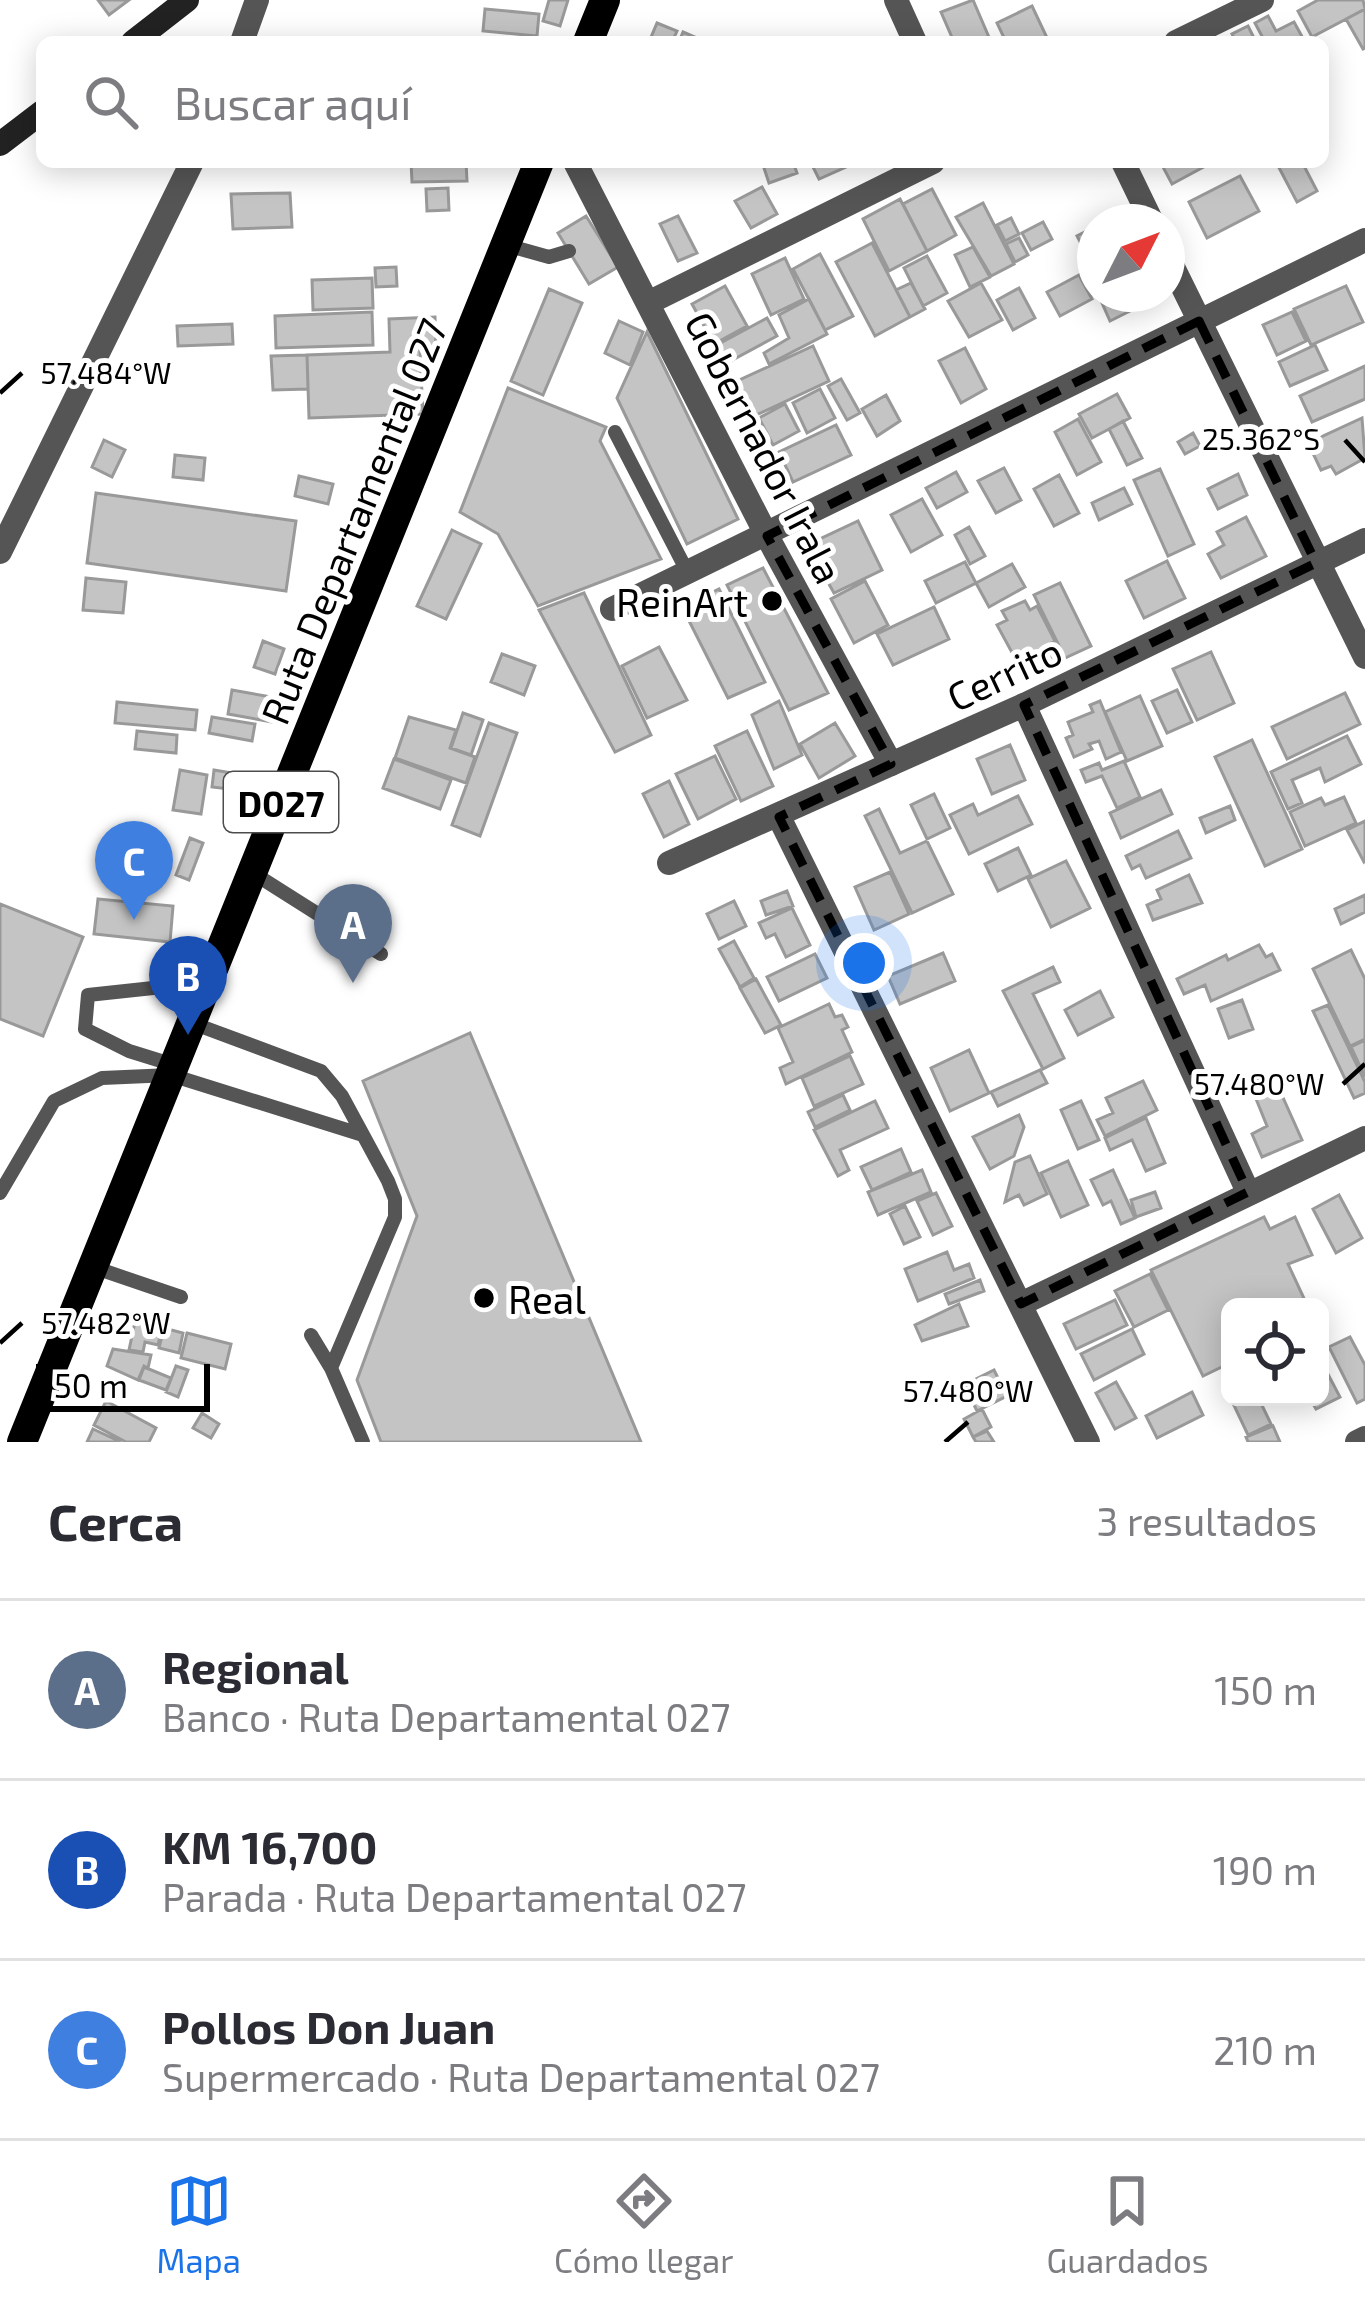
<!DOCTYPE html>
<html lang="es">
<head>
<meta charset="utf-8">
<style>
  body { margin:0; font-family:"Exo 2",sans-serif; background:#f2f2f3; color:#2b2b33 }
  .controls { position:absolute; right:36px; bottom:36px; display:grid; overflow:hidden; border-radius:18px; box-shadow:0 6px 30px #0003 }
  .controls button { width:108px; height:108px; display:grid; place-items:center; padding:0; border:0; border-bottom:3px solid #e1e1e2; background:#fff; color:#2b2b33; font:60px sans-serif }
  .compass { position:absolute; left:1077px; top:204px; width:108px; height:108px; border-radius:50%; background:#fff; box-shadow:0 6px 30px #0003; rotate:48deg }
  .scale { position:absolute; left:36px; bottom:30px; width:174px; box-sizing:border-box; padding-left:12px; border:6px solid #000; border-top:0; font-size:33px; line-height:42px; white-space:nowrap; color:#000; -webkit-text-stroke:9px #fff; paint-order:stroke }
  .you { position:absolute; left:864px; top:963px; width:42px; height:42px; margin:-30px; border:9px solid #fff; border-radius:50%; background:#1a73e8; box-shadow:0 0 0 18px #1a73e833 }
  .badge { display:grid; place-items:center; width:78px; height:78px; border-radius:50%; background:#1a73e8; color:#fff; font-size:39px; font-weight:700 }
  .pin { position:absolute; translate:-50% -99px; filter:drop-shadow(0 3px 6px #0008) }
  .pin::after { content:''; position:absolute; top:63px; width:42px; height:36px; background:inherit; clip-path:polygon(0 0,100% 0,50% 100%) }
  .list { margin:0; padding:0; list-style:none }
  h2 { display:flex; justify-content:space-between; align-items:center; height:156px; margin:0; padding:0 48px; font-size:51px }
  h2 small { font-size:39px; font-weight:400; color:#7c7c81 }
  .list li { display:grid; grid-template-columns:78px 1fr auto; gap:36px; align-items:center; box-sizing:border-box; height:180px; padding:0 48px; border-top:3px solid #e1e1e2 }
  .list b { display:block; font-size:45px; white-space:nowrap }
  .list p { margin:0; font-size:39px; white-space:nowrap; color:#7c7c81 }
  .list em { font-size:39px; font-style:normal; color:#7c7c81 }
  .icon { flex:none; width:66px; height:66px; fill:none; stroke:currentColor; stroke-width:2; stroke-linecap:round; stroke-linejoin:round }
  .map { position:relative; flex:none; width:1365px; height:1442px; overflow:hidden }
  .search { position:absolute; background:#fff; box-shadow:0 6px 30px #0003; left:36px; right:36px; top:36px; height:132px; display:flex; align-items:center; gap:30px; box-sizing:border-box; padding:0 42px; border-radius:18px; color:#7c7c81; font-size:45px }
  .sheet { height:696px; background:#fff }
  nav { display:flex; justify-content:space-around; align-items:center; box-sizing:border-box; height:168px; border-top:3px solid #e1e1e2; background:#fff; font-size:33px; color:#7c7c81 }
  nav a { display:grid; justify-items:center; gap:6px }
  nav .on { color:#1a73e8 }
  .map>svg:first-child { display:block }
</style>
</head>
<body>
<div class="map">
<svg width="1365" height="1442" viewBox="0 0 1365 1442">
  <rect width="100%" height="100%" fill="#fff"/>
  <path fill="#c4c4c4" stroke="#999" stroke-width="3" d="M98 0H129L109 15Z
    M549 0H568L560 26 543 21Z
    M973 0 991 42H954L941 12Z
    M1318 0H1363L1365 9 1312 37 1298 11Z
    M1032 6 1049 42H1006L997 23Z
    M485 9 539 14 537 36 483 31Z
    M1365 9V48L1363 49 1346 19Z
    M1268 16 1276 31 1294 22 1305 42H1265L1255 23Z
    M657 23 677 31 672 42H649Z
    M1248 26 1256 42H1236L1232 34Z
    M683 32 706 42H679Z
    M411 162H466L467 181 412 182Z
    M762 162H793L797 173 769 183Z
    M825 162H854L855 163 819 179 813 167Z
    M1173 162H1213L1172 184 1163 167Z
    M1276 162H1302L1317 191 1297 202Z
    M1240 176 1259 211 1207 238 1189 202Z
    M762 187 777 214 751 228 735 201Z
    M448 188 449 210 427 211 426 189Z
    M932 189 956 235 927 251 903 204Z
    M290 193 292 227 233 229 231 194Z
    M900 199 927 251 889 271 863 219Z
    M983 203 1014 264 991 276 956 217Z
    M586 216 618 267 589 284 558 233Z
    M678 216 697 253 678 261 660 224Z
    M1011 218 1019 234 1005 241 997 225Z
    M1043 222 1052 239 1031 250 1022 233Z
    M1095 227V251L1087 255 1077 236Z
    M1019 238 1028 255 1015 262 1006 244Z
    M872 243 910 317 875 336 836 262Z
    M973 247 990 277 970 287 955 255Z
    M820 254 853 316 825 330 793 269Z
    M927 256 947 293 923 306 904 268Z
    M785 258 804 299 771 315 752 274Z
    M396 267 397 286 376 287 375 268Z
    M1079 275 1092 299 1060 316 1047 292Z
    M372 278 373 308 313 310 312 280Z
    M911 283 925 309 910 317 896 290Z
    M981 283 1002 320 969 337 948 301Z
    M725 286 747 326 714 344 692 304Z
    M1346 286 1363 322 1311 345 1294 309Z
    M1019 288 1035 318 1013 330 997 300Z
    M549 289 582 303 543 395 511 381Z
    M1098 294H1156L1158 297 1110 321Z
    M809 299 827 334 769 364 764 353 789 338 779 315Z
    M372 312 373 345 276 348 275 316Z
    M1292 312 1306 341 1277 355 1263 325Z
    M435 317 436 351H420L423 414 309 418 307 355 390 352 389 319Z
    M767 318 777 336 725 364 715 346Z
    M619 321 643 332 630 365 605 353Z
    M232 324 233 344 178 346 177 326Z
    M647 332 738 519 687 544 617 398Z
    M1315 345 1327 370 1290 386 1279 362Z
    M813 346 829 381 752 417 735 382Z
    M965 348 986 389 961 403 939 361Z
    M307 355 308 389 273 390 271 356Z
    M1365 366V399L1312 422 1300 396Z
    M841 379 860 413 847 420 828 386Z
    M508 388 606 427 600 441 661 559 538 606 498 534 460 512Z
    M820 389 835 418 807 433 793 403Z
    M1117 394 1130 418 1092 438 1079 414Z
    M886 395 900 421 877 436 862 409Z
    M785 404 799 431 773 445 759 418Z
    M1362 418 1365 458 1336 474 1331 466 1321 470 1308 443Z
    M1078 419 1101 462 1077 475 1055 432Z
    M1123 421 1142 458 1127 465 1109 429Z
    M836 425 851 455 793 482 779 452Z
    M1193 433 1200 446 1185 454 1178 442Z
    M104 440 125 450 112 477 92 467Z
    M175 455 205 458 203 480 173 477Z
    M1004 468 1021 500 996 513 978 481Z
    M1160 469 1194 544 1168 556 1134 480Z
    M956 472 967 492 937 508 926 488Z
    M1238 474 1247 495 1218 509 1208 489Z
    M1059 475 1079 513 1054 526 1034 489Z
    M299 476 333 484 328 504 295 496Z
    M1124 488 1132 504 1099 520 1092 503Z
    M96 493 296 521 286 591 87 563Z
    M922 499 942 535 911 552 891 515Z
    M1246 517 1266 556 1221 578 1208 554 1224 545 1217 532Z
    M858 521 882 570 834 593 807 545Z
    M969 527 985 556 970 564 955 535Z
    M452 530 481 544 446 619 417 606Z
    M1167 561 1185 598 1144 618 1126 581Z
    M965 562 976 583 936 603 925 581Z
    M1012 564 1025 587 989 607 976 583Z
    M763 568 828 693 789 710 727 585Z
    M86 578 126 582 123 613 83 610Z
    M865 581 888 625 854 643 831 599Z
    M1060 583 1091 646 1065 658 1034 595Z
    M719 589 765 682 728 698 682 607Z
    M584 593 651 735 615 752 539 610Z
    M1025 601 1030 610 1037 606 1055 641 1046 646 1055 661 1031 672 1024 657 1016 660 997 625 1007 620 1002 611Z
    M934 607 949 639 893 665 877 634Z
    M263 641 284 649 275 674 254 667Z
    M659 647 687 700 647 718 622 666Z
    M1211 652 1234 703 1197 720 1173 669Z
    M502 654 535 666 524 695 491 682Z
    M232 690 277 698 272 722 228 714Z
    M1177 690 1192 722 1167 733 1152 701Z
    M1345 693 1360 724 1287 759 1272 727Z
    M1140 696 1162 746 1127 761 1105 712Z
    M779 701 802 755 774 769 752 715Z
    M1100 701 1121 752 1106 759 1099 741 1089 744 1092 749 1074 757 1066 738 1073 735 1068 722 1093 712 1090 705Z
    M117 702 197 710 195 730 115 723Z
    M463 713 483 720 471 755 451 748Z
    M212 717 255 724 252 741 209 733Z
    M409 717 456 730 450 748 475 757 466 783 395 758Z
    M489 723 517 733 480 836 452 825Z
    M835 723 855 756 819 778 800 744Z
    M137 731 177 735 176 753 135 749Z
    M747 731 773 786 741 801 715 746Z
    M1347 736 1361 764 1325 782 1320 768 1292 780 1302 803 1288 809 1271 772Z
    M1252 740 1302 849 1265 866 1215 757Z
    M1010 745 1025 780 992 794 977 759Z
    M715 756 736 799 698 819 676 774Z
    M394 759 451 780 440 809 383 788Z
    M1124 761 1140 797 1117 808 1102 776 1086 782 1081 770 1099 763 1102 770Z
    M180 770 207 775 201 814 173 810Z
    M214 770 232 773 230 789 212 787Z
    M669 781 689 824 664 837 643 794Z
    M1161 790 1172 814 1121 838 1110 813Z
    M934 794 950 828 927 839 911 805Z
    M1018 796 1032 824 969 854 950 815 973 804 978 815Z
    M1344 797 1356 823 1305 846 1290 812 1321 798 1325 805Z
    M1230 806 1235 820 1206 833 1200 818Z
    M879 809 900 853 927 841 953 894 912 913 865 816Z
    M1365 821V861L1364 862 1347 830Z
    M1178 831 1191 858 1146 878 1140 865 1132 869 1126 856Z
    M190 838 203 843 189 880 176 875Z
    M1018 848 1031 875 998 891 985 864Z
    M1066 861 1090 908 1051 927 1028 879Z
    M890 872 909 914 874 930 855 887Z
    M1189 875 1202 903 1153 920 1147 905 1161 899 1157 890Z
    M787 891 793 906 766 915 761 901Z
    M1365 895V912L1341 924 1335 909Z
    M98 899 173 906 170 942 94 934Z
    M734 901 746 926 719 939 707 914Z
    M0 904 83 937 43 1036 0 1019Z
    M792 908 810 945 786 957 775 934 766 938 759 923Z
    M734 941 754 978 740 987 719 949Z
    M1259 945 1266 957 1272 954 1280 970 1211 1001 1205 985 1184 994 1177 979 1226 955 1228 960Z
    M1351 950 1365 979V1039L1350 1046 1313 969Z
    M943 953 955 981 900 1004 888 976Z
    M815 954 827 978 779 1001 767 977Z
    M1053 967 1060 982 1033 994 1064 1058 1043 1069 1003 991Z
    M756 979 781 1025 765 1033 740 988Z
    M1100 991 1113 1017 1078 1035 1065 1010Z
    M1242 1000 1253 1029 1229 1038 1218 1009Z
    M829 1004 835 1017 842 1015 848 1027 842 1030 852 1052 786 1084 780 1068 793 1062 778 1028Z
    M1328 1005 1365 1082V1093L1354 1098 1313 1011Z
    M470 1033 641 1442H381L357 1380 417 1216 363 1081Z
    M1365 1040V1077L1351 1047Z
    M969 1050 989 1093 950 1111 931 1068Z
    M850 1056 863 1084 814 1106 802 1078Z
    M1040 1070 1047 1083 998 1106 991 1092Z
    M1272 1073 1302 1140 1262 1157 1252 1134 1267 1126 1250 1084Z
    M1143 1081 1157 1110 1105 1136 1097 1120 1113 1113 1106 1098Z
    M843 1095 850 1110 815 1127 808 1112Z
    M875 1101 888 1128 840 1150 849 1170 838 1176 814 1130Z
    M1081 1101 1099 1140 1078 1149 1061 1110Z
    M1019 1115 1024 1127 1014 1156 990 1169 973 1137Z
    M1146 1118 1165 1163 1146 1171 1132 1140 1110 1150 1105 1138Z
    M901 1149 911 1172 872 1190 861 1167Z
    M1030 1156 1047 1194 1024 1205 1019 1195 1005 1202 1015 1162Z
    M1068 1161 1088 1205 1061 1217 1041 1173Z
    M922 1170 931 1192 878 1215 868 1192Z
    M1113 1170 1135 1218 1121 1224 1111 1201 1103 1205 1091 1180Z
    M1155 1192 1161 1208 1136 1217 1131 1200Z
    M936 1193 952 1226 933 1235 917 1201Z
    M1339 1195 1362 1238 1336 1253 1313 1209Z
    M905 1206 920 1237 904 1244 890 1214Z
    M1264 1217 1270 1229 1295 1217 1312 1255 1288 1264 1308 1307H1230V1368L1228 1364 1203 1376 1151 1270Z
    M947 1252 954 1270 969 1264 974 1278 918 1301 905 1269Z
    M1150 1274 1168 1310 1134 1327 1115 1291Z
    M980 1280 984 1291 949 1304 945 1294Z
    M1115 1300 1127 1325 1076 1349 1064 1324Z
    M959 1304 968 1326 922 1341 915 1325Z
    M135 1322 162 1328 158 1345 145 1342 143 1352 129 1350Z
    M164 1328 183 1333 179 1353 159 1348Z
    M1132 1329 1144 1354 1094 1380 1081 1354Z
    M187 1333 231 1344 225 1369 181 1358Z
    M1350 1337 1365 1365V1399L1357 1403 1329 1347Z
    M113 1349 151 1355 148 1368 144 1366 138 1380 107 1366Z
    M1320 1359 1340 1397 1316 1409 1309 1397H1320Z
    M176 1366 188 1370 178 1397 166 1392Z
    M144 1367 171 1378 166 1390 139 1380Z
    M994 1370 1007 1396 977 1411 964 1385Z
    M1116 1382 1136 1418 1115 1429 1096 1393Z
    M1192 1392 1203 1415 1157 1438 1146 1416Z
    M1230 1397H1258L1271 1424 1248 1435Z
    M106 1401 156 1428 149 1442H126L94 1425Z
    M982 1409 991 1427 973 1437 964 1419Z
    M202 1413 219 1424 211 1438 193 1428Z
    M1273 1426 1280 1442H1248L1246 1437Z
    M93 1429 121 1442H87Z
    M987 1431 994 1442H976L973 1437Z"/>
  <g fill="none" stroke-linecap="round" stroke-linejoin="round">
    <path stroke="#555" stroke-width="14" d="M506 245 549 257 569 251
      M615 432 688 573
      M253 873 381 954
      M192 1023 321 1071 342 1096 388 1181 395 1199V1217L331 1368
      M174 1065 129 1051 85 1029 88 995 209 982
      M0 1193 54 1101 102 1078 171 1075 363 1135
      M93 1267 181 1297
      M311 1335 331 1368 363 1442"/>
    <path stroke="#555" stroke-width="24" d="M896 0 915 42
      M1123 162 1152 222
      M1167 255 1365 657
      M612 609 1365 240
      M1024 705 1248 1192
      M779 817 1088 1442
      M669 863 891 764
      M1021 1304 1365 1138
      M1357 1442 1365 1438"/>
    <path stroke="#555" stroke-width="24" d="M242 42 257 0
      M1176 42 1262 0
      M575 162 767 536 891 764 1024 705 1365 540
      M650 302 933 162
      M0 552 192 162"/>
    <path stroke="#222" stroke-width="24" d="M133 42 187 0
      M0 144 42 112"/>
    <path stroke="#000" stroke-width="30" d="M588 42 605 0
      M22 1442 539 162"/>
  </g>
  <path fill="none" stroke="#000" stroke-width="9" stroke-dasharray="24 15" stroke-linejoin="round" d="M1199 321 1316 563 1024 705 1248 1192 1021 1304 779 817 891 764 767 536Z"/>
  <path fill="none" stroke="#000" stroke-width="4.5" d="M0 393 22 373M1345 440 1365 462M1343 1084 1365 1064M0 1343 22 1323M945 1442 968 1422"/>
  <g fill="#000" stroke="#fff" stroke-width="4.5">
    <circle cx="772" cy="601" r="12"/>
    <circle cx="484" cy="1298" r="12"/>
  </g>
  <g text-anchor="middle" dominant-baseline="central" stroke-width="10" stroke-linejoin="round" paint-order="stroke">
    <rect fill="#fff" stroke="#4c4c4c" stroke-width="3" x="224" y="772" width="114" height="60" rx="9"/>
    <g font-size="36" font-weight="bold" fill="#000">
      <text x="281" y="802">D027</text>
    </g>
    <g font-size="39" fill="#000" stroke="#fff">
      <text transform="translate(765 447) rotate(63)">Gobernador Irala</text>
      <text transform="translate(353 521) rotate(-68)">Ruta Departamental 027</text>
      <text transform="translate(1004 673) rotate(-25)">Cerrito</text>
    </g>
    <g font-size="39" fill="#000" stroke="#fff" text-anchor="end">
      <text x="748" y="601">ReinArt</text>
      <text x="508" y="1298" text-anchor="start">Real</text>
    </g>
  </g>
  <g font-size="30" text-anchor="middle" fill="#000" stroke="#fff" stroke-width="10" stroke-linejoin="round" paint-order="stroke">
    <text x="106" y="384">57.484°W</text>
    <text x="1261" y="450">25.362°S</text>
    <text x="1259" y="1095">57.480°W</text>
    <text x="106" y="1334">57.482°W</text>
    <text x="968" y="1402">57.480°W</text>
  </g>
</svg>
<div class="controls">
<button><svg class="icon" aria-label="locate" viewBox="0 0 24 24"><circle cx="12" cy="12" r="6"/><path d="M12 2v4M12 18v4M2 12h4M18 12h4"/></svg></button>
</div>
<svg class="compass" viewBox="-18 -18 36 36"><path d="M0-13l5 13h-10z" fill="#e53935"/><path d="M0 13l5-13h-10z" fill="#7c7c81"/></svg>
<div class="scale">50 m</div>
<div class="you"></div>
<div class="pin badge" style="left:353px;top:983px;background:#5c6f8a">A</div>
<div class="pin badge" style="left:188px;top:1035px;background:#1a4fb4">B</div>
<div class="pin badge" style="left:134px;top:920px;background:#3f7fe0">C</div>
<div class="search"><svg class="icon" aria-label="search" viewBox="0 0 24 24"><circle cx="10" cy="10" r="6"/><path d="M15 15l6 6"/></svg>Buscar aquí</div>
</div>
<section class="sheet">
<h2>Cerca<small>3 resultados</small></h2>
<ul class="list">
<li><span class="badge" style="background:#5c6f8a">A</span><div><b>Regional</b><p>Banco · Ruta Departamental 027</p></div><em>150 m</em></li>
<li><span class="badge" style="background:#1a4fb4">B</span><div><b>KM 16,700</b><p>Parada · Ruta Departamental 027</p></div><em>190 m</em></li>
<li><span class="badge" style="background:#3f7fe0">C</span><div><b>Pollos Don Juan</b><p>Supermercado · Ruta Departamental 027</p></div><em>210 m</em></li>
</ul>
</section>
<nav>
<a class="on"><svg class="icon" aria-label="map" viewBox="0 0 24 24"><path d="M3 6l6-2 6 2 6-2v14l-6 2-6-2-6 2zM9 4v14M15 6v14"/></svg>Mapa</a>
<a><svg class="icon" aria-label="directions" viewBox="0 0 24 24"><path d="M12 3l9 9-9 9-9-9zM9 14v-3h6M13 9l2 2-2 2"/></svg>Cómo llegar</a>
<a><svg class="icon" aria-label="saved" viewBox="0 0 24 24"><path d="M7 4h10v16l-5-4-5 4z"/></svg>Guardados</a>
</nav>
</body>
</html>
